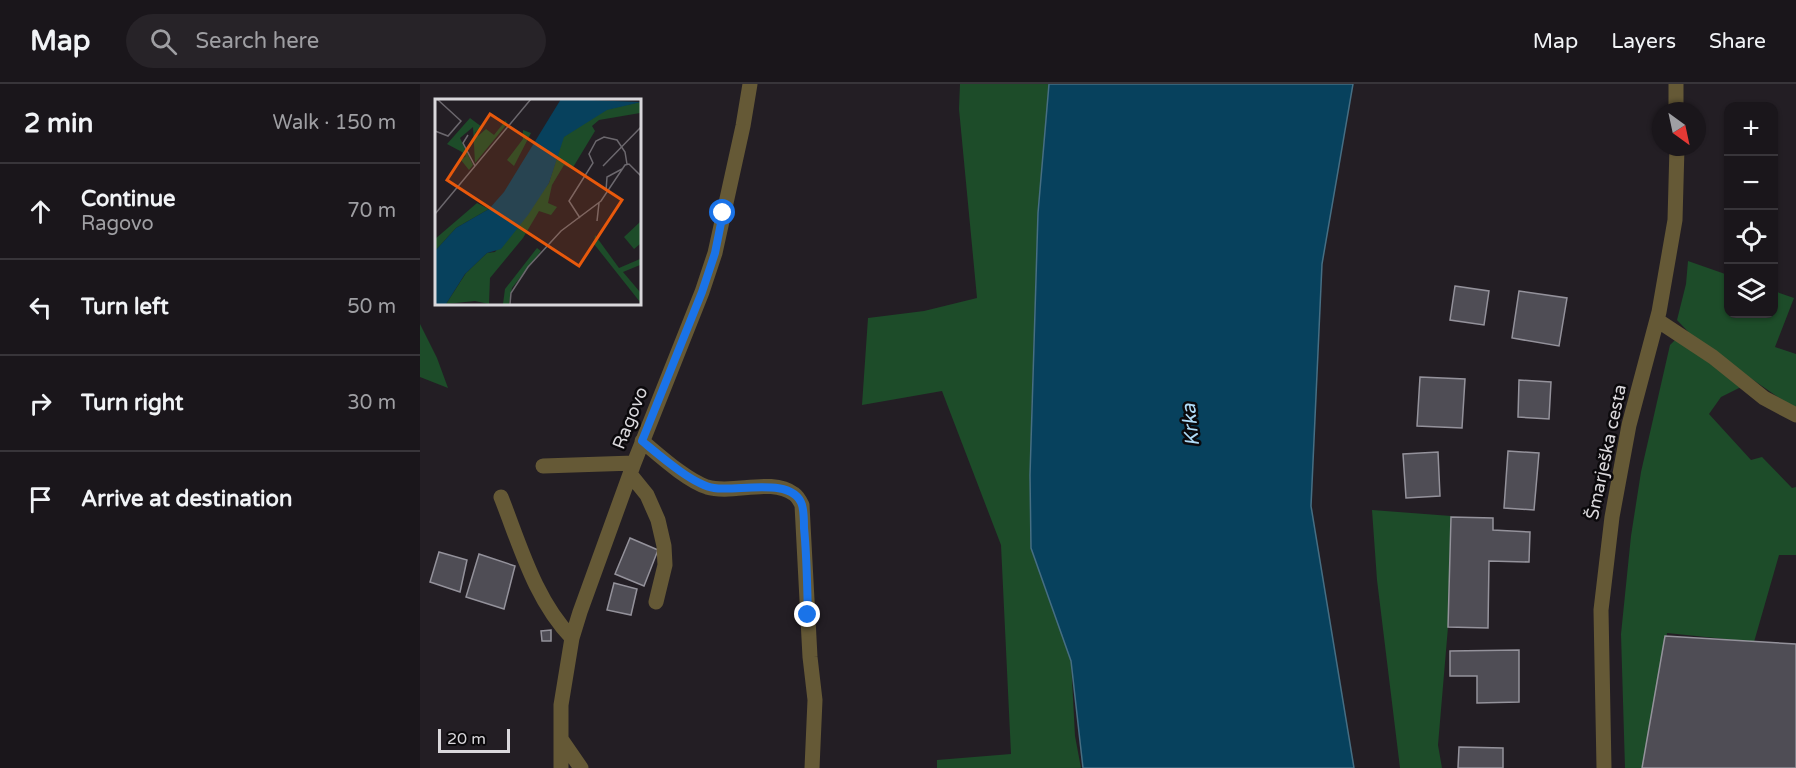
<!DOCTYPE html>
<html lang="en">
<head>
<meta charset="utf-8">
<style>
  body { margin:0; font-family:"Varela Round",sans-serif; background:#272328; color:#f1f3f6 }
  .controls { position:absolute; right:18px; top:18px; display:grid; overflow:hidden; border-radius:12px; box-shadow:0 2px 4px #0004 }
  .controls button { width:54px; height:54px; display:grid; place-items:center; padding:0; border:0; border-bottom:2px solid #38353a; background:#1a161b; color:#f1f3f6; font:30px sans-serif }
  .compass { position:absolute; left:1232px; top:18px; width:54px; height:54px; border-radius:50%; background:#1a161b; box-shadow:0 2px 4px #0004; rotate:147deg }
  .scale { position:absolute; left:18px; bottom:15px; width:72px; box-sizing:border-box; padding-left:6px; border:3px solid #dad8dc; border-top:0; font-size:16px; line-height:21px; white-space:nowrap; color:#dad8dc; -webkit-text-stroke:4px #0b090c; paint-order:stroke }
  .stop { position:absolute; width:18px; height:18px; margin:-14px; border:4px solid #1a73e8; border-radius:50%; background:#fff }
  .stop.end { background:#1a73e8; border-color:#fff; box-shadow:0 2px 6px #0008 }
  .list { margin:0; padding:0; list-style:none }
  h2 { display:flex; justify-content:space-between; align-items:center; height:78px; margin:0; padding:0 24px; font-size:26px }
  h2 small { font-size:20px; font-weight:400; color:#9f9fa3 }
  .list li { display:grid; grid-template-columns:39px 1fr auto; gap:18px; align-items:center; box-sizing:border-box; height:96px; padding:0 24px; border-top:2px solid #38353a }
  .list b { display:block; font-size:22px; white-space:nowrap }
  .list p { margin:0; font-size:20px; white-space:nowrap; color:#9f9fa3 }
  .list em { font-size:20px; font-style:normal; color:#9f9fa3 }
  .icon { flex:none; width:33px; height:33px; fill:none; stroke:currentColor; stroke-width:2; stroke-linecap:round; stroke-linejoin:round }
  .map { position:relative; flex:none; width:1376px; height:684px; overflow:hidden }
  header { display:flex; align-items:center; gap:36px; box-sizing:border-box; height:84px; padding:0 30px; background:#1a161b; border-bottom:2px solid #38353a }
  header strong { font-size:28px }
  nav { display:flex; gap:33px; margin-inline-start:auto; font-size:21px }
  .search { width:420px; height:54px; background:#272328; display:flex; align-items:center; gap:15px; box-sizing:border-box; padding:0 21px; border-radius:33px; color:#9f9fa3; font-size:22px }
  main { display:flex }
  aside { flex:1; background:#1a161b }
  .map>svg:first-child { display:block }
</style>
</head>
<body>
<header>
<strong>Map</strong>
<div class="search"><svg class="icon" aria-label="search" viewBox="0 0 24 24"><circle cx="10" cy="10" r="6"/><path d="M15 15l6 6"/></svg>Search here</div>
<nav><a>Map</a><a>Layers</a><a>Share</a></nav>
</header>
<main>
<aside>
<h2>2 min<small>Walk · 150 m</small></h2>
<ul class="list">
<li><svg class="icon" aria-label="ahead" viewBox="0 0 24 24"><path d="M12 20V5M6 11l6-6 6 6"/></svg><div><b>Continue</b><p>Ragovo</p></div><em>70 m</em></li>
<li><svg class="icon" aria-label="left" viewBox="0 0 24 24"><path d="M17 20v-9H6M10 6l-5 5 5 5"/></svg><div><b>Turn left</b></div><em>50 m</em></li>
<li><svg class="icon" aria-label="right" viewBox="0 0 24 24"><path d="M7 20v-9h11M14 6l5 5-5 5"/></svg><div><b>Turn right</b></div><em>30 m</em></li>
<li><svg class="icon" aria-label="arrive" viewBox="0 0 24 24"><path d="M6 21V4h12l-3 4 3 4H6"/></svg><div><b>Arrive at destination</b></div></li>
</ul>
</aside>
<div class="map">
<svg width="1376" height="684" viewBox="0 0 1376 684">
  <rect width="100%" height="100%" fill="#231e24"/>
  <path fill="#1d4c29" d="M540 0H629L618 129 611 344V464L651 577 655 652 661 684H517V676L591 670 581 461 522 307 442 321 448 234 504 227 557 214 539 25Z
    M1268 177 1308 191V230H1354V207L1374 214 1355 263 1376 270V323L1368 320 1277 257 1257 236 1266 200Z
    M0 240 17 274 28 304 0 293Z
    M1256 255 1283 272 1321 303 1301 313 1289 330 1331 376 1342 373 1372 404 1376 403V471H1359L1334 558 1247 549 1233 684H1205L1201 550 1211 452 1221 388 1250 261Z
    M952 426 1031 432 1028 543 1018 661 1022 684H980L957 496Z"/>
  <path fill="#07415d" stroke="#466e83" stroke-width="1.5" d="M629 0H933L902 180 891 422 934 684H663L651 577 611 464 610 391 618 129Z"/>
  <path fill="#4f4d55" stroke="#94929b" stroke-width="1.5" d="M1035 202 1069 207 1064 241 1030 236Z
    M1099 207 1147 214 1139 262 1092 254Z
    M1000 293 1045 295 1042 344 997 342Z
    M1099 296 1131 298 1129 335 1098 333Z
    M1088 367 1119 369 1114 426 1084 424Z
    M1018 368 1020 412 986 414 983 370Z
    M1031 433 1073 434V446L1110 448 1109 478 1069 477 1068 544 1028 543Z
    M210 454 238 466 224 502 195 490Z
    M19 468 47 476 40 508 10 498Z
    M59 470 95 482 84 525 46 513Z
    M194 499 217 505 211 531 187 526Z
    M131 546V557H122L121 547Z
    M1245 552 1376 560V684H1222Z
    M1099 566V618L1057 619V592H1030V567Z
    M1039 663 1083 664V684H1038Z"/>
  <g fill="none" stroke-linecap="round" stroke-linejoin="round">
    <path stroke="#655936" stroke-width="15" d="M1256 0V27
      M1237 236 1293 273 1344 314 1376 331
      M222 357C239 371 266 396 287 403 313 411 351 393 374 410 377 412 380 417 382 421L390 573 395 616 392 684
      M123 382 214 379
      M210 390 227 411 238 436 244 462 245 481 236 518
      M81 413C100 461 115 516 152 554
      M141 655 161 684
      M141 684V621L152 554 160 528 214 379 282 208 295 169 323 42 330 0
      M1184 684 1181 526 1192 433 1209 341 1239 228 1255 136 1257 63"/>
  </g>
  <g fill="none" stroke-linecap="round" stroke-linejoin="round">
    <path stroke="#1a73e8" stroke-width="8" d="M303 129 295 169 282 208 222 357C239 371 273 401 294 404 317 408 373 392 382 421 384 428 384 437 384 444 387 473 387 502 388 531"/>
  </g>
  <g text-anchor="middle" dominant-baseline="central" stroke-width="5" stroke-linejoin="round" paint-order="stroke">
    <g font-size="18" fill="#dad8dc" stroke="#0b090c">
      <text transform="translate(210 334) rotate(-68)">Ragovo</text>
      <text transform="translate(1186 368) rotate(-78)">Šmarješka cesta</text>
    </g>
    <g font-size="20" font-style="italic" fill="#afdbf7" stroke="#0b090c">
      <text transform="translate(771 341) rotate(-96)">Krka</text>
    </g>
  </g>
  <g transform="translate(15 15)">
    <rect width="206" height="206" fill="#231e24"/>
    <path d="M205 3V14L164 21 157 27 160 32 137 70 129 66 117 86 113 104 122 108 116 116 104 112 88 139 55 179 54 205 40 202 11 205 31 174 52 154 60 153 114 84 128 38 169 11ZM35 19 47 28 40 34 43 37 51 30 59 36 71 21 72 25 40 64 38 28 25 39 38 66 34 71 26 61 31 57 27 53 12 45ZM88 31 96 34 79 67 72 61 88 40ZM42 104 54 110 21 129 0 152V140ZM205 123V145L199 150 189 138ZM160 136 184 169 205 160V166L188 173 205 193V203L159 145ZM102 149 106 152 77 189 74 205H68L70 190Z" fill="#1d4c29"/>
    <path d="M126 0 206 3 172 11 129 38 114 84 93 116 66 150 52 154 30 175 11 205H0V152L21 129 54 110 69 93Z" fill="#07415d"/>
    <path fill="none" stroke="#6c686e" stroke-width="1.5" d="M0 32 13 37 26 22 2 0M33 36 28 44 40 67M168 67 206 28M171 92 172 78 187 70M0 115 96 0M145 119 134 102 158 64 154 55 161 42 169 38 182 41 190 53 192 65M162 122 164 104M75 205 76 194 93 168 126 132 166 102 190 66 194 65 206 77"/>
    <path fill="#e8590c" fill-opacity="0.15" stroke="#e8590c" stroke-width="3" d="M55 15 187 101 144 167 12 81Z"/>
    <rect width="206" height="206" fill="none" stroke="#dad8dc" stroke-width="3"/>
  </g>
</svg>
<div class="controls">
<button>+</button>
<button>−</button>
<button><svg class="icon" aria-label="locate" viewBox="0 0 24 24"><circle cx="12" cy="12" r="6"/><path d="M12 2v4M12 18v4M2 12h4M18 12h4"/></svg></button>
<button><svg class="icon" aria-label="layers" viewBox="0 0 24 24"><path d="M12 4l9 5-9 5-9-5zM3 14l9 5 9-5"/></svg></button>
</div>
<svg class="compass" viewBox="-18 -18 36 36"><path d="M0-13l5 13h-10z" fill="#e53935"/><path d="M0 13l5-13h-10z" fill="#9f9fa3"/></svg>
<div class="scale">20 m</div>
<div class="stop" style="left:303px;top:129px"></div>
<div class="stop end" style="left:388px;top:531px"></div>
</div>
</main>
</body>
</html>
